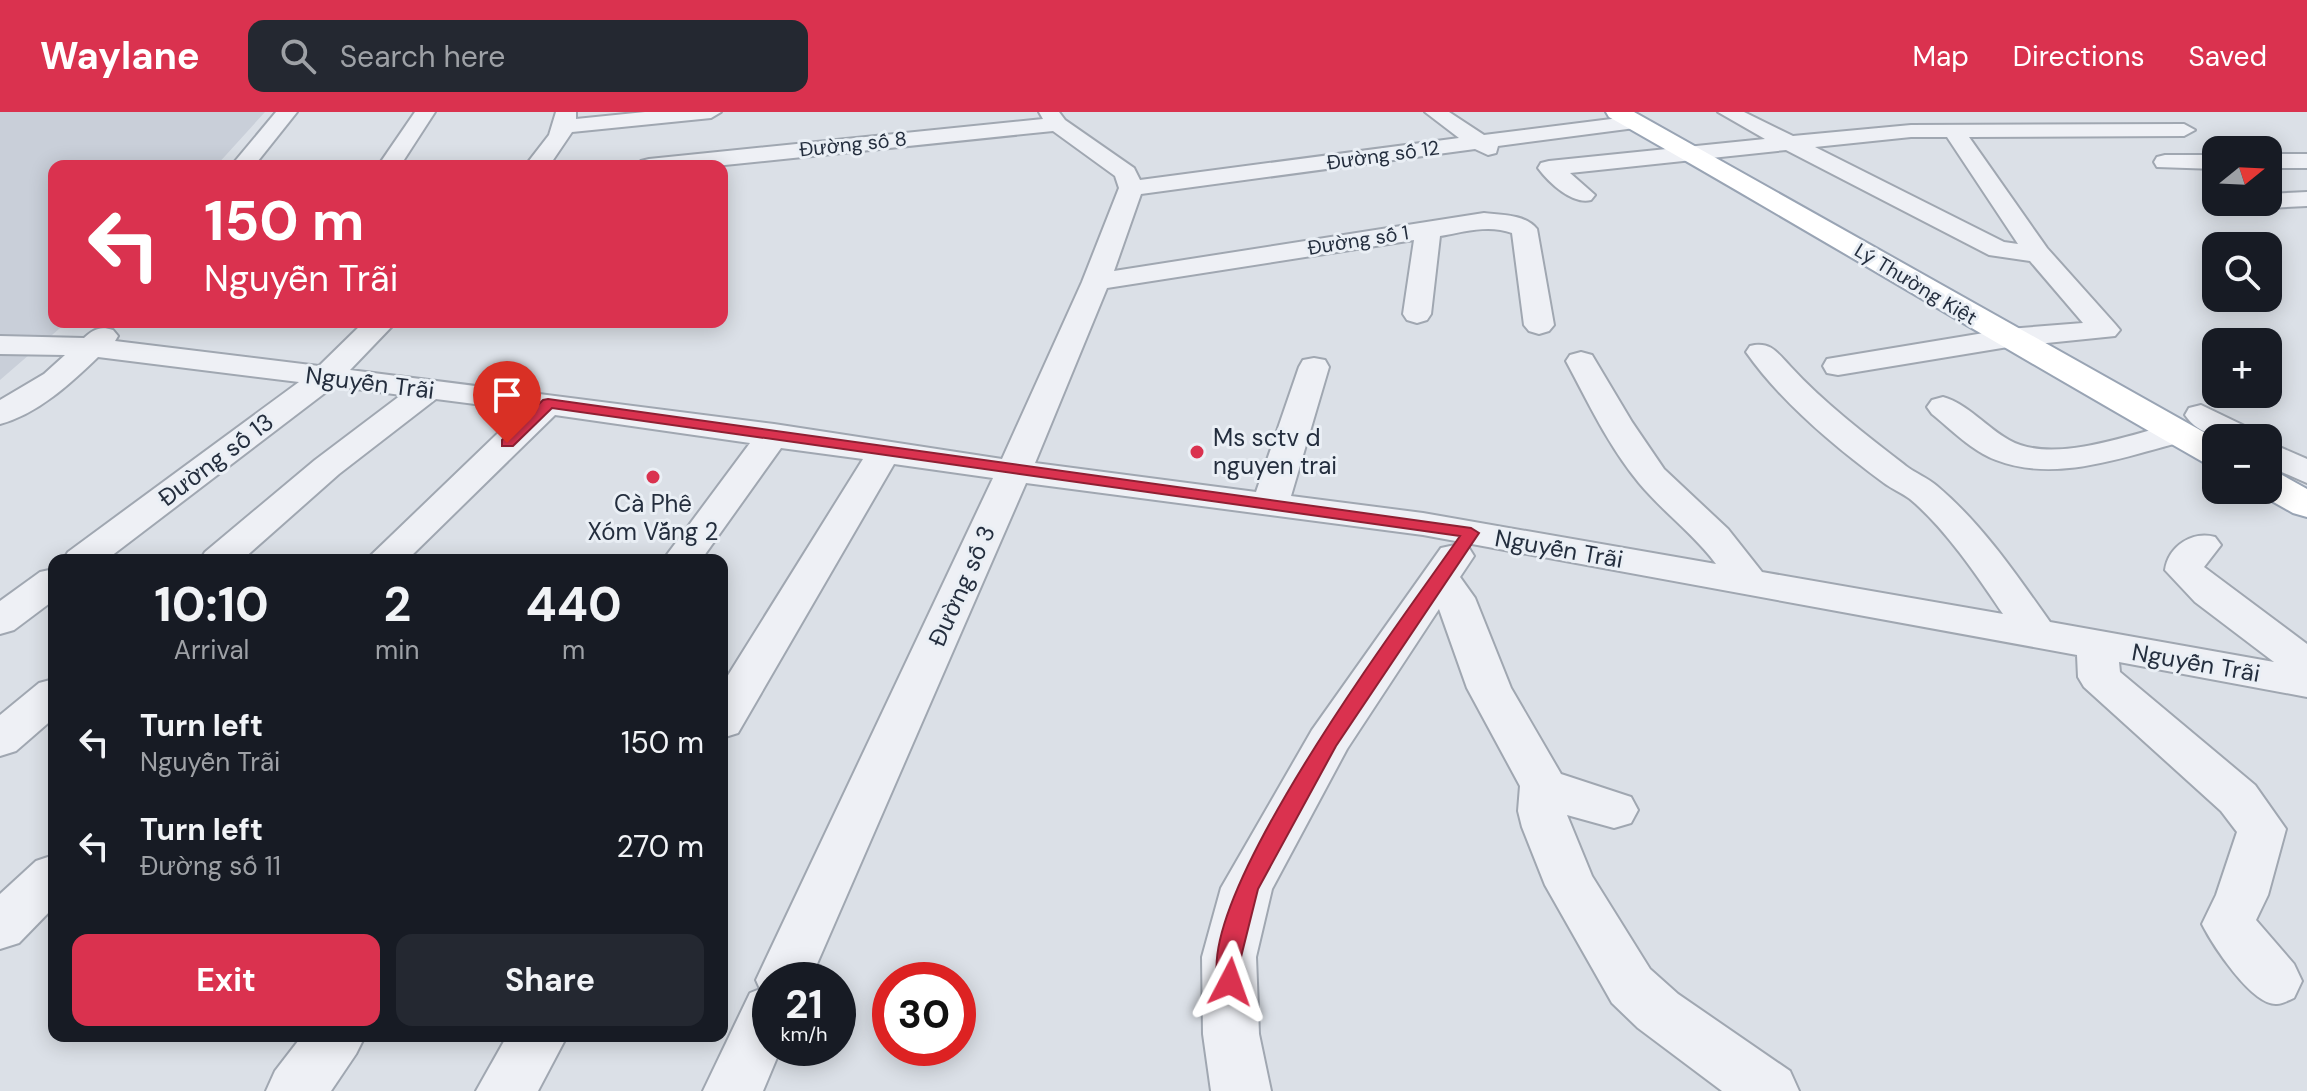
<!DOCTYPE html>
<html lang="en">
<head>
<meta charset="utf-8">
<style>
  :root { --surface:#171b24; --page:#242831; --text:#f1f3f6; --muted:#9ea1a6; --accent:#da324f }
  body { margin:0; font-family:"DM Sans",sans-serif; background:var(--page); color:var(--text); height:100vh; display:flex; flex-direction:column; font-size:30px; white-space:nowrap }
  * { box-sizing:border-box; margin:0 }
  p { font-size:26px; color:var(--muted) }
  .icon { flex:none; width:44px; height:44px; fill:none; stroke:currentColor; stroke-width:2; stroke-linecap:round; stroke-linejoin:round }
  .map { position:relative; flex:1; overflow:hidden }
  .panel { position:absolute; left:48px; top:442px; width:680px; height:488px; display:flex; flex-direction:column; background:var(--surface); border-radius:16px; box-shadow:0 4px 20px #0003 }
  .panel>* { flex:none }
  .top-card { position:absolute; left:48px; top:48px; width:680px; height:168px; border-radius:16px; box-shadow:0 4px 20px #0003; background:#da324f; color:#fff; overflow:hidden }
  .needle { width:52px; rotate:72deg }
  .tools { position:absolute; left:2202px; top:24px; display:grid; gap:16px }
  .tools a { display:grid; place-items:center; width:80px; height:80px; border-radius:16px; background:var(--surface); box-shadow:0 4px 20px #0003; font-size:40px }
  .speed { position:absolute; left:752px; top:850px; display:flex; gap:16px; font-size:40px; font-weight:700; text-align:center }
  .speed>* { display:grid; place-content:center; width:104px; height:104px; border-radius:50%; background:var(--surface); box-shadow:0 4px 20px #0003; line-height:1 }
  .speed small { font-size:20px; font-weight:400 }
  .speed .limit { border:12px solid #d22; background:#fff; color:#111 }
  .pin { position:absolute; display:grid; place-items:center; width:68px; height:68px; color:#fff; margin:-82px -34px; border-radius:50% 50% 50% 0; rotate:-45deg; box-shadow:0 0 8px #0007 }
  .pin .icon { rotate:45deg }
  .me { position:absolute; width:88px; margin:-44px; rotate:4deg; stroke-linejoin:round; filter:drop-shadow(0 0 6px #0008) }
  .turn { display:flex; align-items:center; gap:28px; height:168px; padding:0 24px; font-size:36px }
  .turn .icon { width:104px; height:104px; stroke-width:2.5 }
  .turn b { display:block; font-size:56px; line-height:68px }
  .eta { display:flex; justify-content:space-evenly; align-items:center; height:136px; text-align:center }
  .eta b { font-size:48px; font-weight:700; line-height:56px }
  .cta { display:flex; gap:16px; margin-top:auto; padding:16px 24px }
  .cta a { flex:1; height:92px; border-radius:16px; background:var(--accent); color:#fff; font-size:32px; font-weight:700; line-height:92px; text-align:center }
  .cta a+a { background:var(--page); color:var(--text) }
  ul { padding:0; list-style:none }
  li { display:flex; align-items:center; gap:24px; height:104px; padding:0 24px }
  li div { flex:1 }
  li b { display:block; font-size:30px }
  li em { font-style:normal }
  header { display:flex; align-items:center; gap:48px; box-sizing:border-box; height:112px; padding:0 40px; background:var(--accent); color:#fff }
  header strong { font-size:38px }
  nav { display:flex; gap:44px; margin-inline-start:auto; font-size:28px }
  .search { width:560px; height:72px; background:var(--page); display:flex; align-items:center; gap:20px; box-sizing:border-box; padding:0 28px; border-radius:16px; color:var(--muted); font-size:30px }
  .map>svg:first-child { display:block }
  .built { fill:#c9cfd9 }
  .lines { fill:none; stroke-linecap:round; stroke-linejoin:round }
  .minor-casing { stroke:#a0a7b1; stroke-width:4 }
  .major-casing { stroke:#99a4b4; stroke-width:4 }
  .minor { fill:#eef0f5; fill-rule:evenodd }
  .major { fill:#fff; fill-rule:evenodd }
  .route { fill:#da324f; stroke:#8e2033; stroke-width:2 }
  .poi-dot { fill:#da324f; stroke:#eaeff5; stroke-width:3 }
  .labels { text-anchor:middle; stroke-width:6; stroke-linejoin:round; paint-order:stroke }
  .far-street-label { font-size:20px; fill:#242e3e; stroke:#eaeff5 }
  .street-label { font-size:24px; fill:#242e3e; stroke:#eaeff5 }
  .poi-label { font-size:24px; fill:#242e3e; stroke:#eaeff5; text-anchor:start }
</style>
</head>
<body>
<header>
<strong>Waylane</strong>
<div class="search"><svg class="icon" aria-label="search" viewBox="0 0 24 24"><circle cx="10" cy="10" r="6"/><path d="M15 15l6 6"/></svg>Search here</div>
<nav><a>Map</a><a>Directions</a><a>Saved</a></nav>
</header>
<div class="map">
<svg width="2307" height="979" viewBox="0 0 2307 979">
  <rect width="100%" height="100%" fill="#dbe0e7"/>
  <!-- built -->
  <polygon class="built" points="0,0 265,0 216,54 54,54 54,210 67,210 0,268"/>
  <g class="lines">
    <defs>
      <g id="minor">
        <polygon points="276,0 297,0 254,54 231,54"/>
        <polygon points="415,0 435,0 400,54 378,54"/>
        <polygon points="556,0 576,0 576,7 645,0 721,0 711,6 572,20 549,54 525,54 549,23"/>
        <path d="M1039,0H1059L1065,8L1134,56L1140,68L1459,26L1425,0H1449L1484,23L1635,4L1642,6L1646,10L1642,14L1635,16L1498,34L1496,41L1488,43L1475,37L1141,82L1114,159L1484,101C1501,103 1525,102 1537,117L1554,213L1549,219L1539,222L1529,219L1524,213L1512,121C1489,112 1463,120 1440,124L1431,202L1427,208L1417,211L1407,208L1403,202L1414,128L1107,176L1035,351L1256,380L1299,255L1303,248L1314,246L1325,248L1329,255L1291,384L1423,401L1716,452C1694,422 1663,400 1639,371C1609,335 1588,290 1566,249L1570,243L1581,240L1592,243L1632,310L1664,357L1728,417L1762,460L2003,502C1978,465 1945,416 1910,387C1902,381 1892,377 1884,371C1835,335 1781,290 1746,240L1750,234C1770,229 1777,240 1790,254C1824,291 1866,323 1906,354C1915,361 1928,366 1937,374C1982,412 2016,462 2050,510L2274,550L2195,490L2165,458C2169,433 2193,419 2215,425L2221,433L2204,455L2307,532V585L2119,550L2120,560L2255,673L2286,717L2268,783L2256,808L2294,852L2302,869L2294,886C2289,888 2282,892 2277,892C2252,894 2212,832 2202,812L2216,783L2237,720L2221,699L2084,575L2078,565L2077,543L1423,423L1026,371L810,868H770V936H781L763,979H703L750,881L760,877L756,868L993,366L894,352L738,621L722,626V573L863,347L781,336L701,448H663L750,331L555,303L407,448H366L522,298L436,287L339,362L242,448H200L205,440L315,348L401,283L334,274L106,448H63L68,440L299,270L98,245C71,271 38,302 0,312V288L44,262L65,243L0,242V224L84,226C94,217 100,214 113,218L118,224L115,229L319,254L364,210H396L350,258L774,312L1002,347L1082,170L1119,76L1115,64L1053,19L715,54H638L641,49L649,47L1043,7Z"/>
        <path d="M1718,0H1744L1793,24L1911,13L2184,12L2195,18L2184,24L1969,25L2047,136L2115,212L2120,218L2115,224L2008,235L1838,263L1827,261L1823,254L1827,247L2008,217L2083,211L2030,149L1989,143L1786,38L1570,61L1595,83L1591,88C1573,93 1549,71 1538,56L1541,51L1549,49L1765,27ZM1911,25H1947L2018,132L2004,130L1815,35Z"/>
        <rect x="2268" y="42" width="39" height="14"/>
        <polygon points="2165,43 2216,43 2216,57 2157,55 2154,50 2157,45"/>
        <polygon points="2307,80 2307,94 2268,96 2257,90 2268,90 2268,82"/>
        <path d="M1943,285C1968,292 1987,316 2009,328C2053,353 2131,322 2177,311L2189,314L2194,321L2189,328C2128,343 2058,372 1996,348C1972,339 1952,318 1932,302L1927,295L1932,288Z"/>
        <path d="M2201,293L2255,319L2260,326C2233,326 2202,328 2185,303L2189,296Z"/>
        <polygon points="2268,330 2307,347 2307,371 2268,354"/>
        <polygon points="1455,433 1469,436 1474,444 1460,465 1475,486 1511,576 1561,662 1631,685 1638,698 1631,711 1614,716 1567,703 1592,764 1650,857 1678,882 1790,959 1799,979 1722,979 1638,916 1612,891 1545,773 1522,715 1518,699 1520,674 1467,576 1439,497 1347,637 1272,777 1256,845 1259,922 1271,979 1211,979 1203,922 1202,845 1221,776 1312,618 1441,436"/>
        <polygon points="54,457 54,488 14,518 0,522 0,489 40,460"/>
        <polygon points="54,567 54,606 16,639 0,644 0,603 39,571"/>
        <polygon points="54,743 54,795 19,831 0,837 0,782 36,749"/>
        <polygon points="302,924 365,924 356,942 331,979 266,979 275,959"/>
        <polygon points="507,924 567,924 538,979 476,979"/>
      </g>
      <g id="major">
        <path d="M1606,0H1634L2216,327V353L2203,350C2004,237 1808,118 1609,5Z"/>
        <polygon points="2268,359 2282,363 2307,377 2307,405 2293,401 2254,379 2268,378"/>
      </g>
    </defs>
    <!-- minor casing -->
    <use href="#minor" class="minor-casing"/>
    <!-- major casing -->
    <use href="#major" class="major-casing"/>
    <!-- minor -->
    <use href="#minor" class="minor"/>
    <!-- major -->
    <use href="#major" class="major"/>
  </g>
  <!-- route -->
  <path class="route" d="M548,287L1471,416L1479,421L1336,634L1258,777L1241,845L1242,870L1238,878L1230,881L1221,878C1182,797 1409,498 1460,424L552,296L513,334H502V328L543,288Z"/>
  <!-- markers -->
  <g class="poi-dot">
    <circle cx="1197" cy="340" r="8"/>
    <circle cx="653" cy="365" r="8"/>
  </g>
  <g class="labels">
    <!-- far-street labels -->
    <g class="far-street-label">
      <text transform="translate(853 32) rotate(-6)" y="7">Đường số 8</text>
      <text transform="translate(1383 43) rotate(-8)" y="7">Đường số 12</text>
      <text transform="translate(1358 128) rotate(-9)" y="7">Đường số 1</text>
      <text transform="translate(1916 172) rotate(31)" y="7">Lý Thường Kiệt</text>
    </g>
    <!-- street labels -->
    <g class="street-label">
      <text transform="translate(370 271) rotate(7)" y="8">Nguyễn Trãi</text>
      <text transform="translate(216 348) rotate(-37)" y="8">Đường số 13</text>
      <text transform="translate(1559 437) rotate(10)" y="8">Nguyễn Trãi</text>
      <text transform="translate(962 474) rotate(-66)" y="8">Đường số 3</text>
      <text transform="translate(2196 551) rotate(10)" y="8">Nguyễn Trãi</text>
    </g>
    <!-- poi labels -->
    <g class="poi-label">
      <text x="1213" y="334">Ms sctv d<tspan x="1213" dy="28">nguyen trai</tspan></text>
      <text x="653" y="400" text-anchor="middle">Cà Phê<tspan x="653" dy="28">Xóm Vắng 2</tspan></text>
    </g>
  </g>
</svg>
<div class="tools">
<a><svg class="needle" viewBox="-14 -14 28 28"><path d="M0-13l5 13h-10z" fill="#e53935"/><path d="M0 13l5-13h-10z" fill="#9ea1a6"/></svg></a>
<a><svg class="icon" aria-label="search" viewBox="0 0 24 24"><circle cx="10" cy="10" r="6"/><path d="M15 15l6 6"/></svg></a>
<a>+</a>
<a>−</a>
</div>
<div class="speed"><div>21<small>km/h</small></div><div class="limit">30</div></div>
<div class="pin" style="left:507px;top:331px;background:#d93025"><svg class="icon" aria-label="arrive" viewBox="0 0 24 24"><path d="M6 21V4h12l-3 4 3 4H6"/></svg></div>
<svg class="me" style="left:1230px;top:870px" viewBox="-20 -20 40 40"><path d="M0-17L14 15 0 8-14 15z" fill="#da324f" stroke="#fff" stroke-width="4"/></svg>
<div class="top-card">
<div class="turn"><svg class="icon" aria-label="left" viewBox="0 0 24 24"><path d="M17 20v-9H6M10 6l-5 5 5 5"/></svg><div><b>150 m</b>Nguyễn Trãi</div></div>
</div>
<section class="panel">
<div class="eta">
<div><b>10:10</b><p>Arrival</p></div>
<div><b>2</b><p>min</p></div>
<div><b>440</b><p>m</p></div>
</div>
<ul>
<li><svg class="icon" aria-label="left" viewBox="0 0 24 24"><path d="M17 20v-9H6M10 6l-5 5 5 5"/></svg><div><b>Turn left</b><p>Nguyễn Trãi</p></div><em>150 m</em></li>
<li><svg class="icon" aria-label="left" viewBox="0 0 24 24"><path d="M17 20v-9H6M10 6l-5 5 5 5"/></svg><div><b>Turn left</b><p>Đường số 11</p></div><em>270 m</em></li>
</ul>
<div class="cta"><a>Exit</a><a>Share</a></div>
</section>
</div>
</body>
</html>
